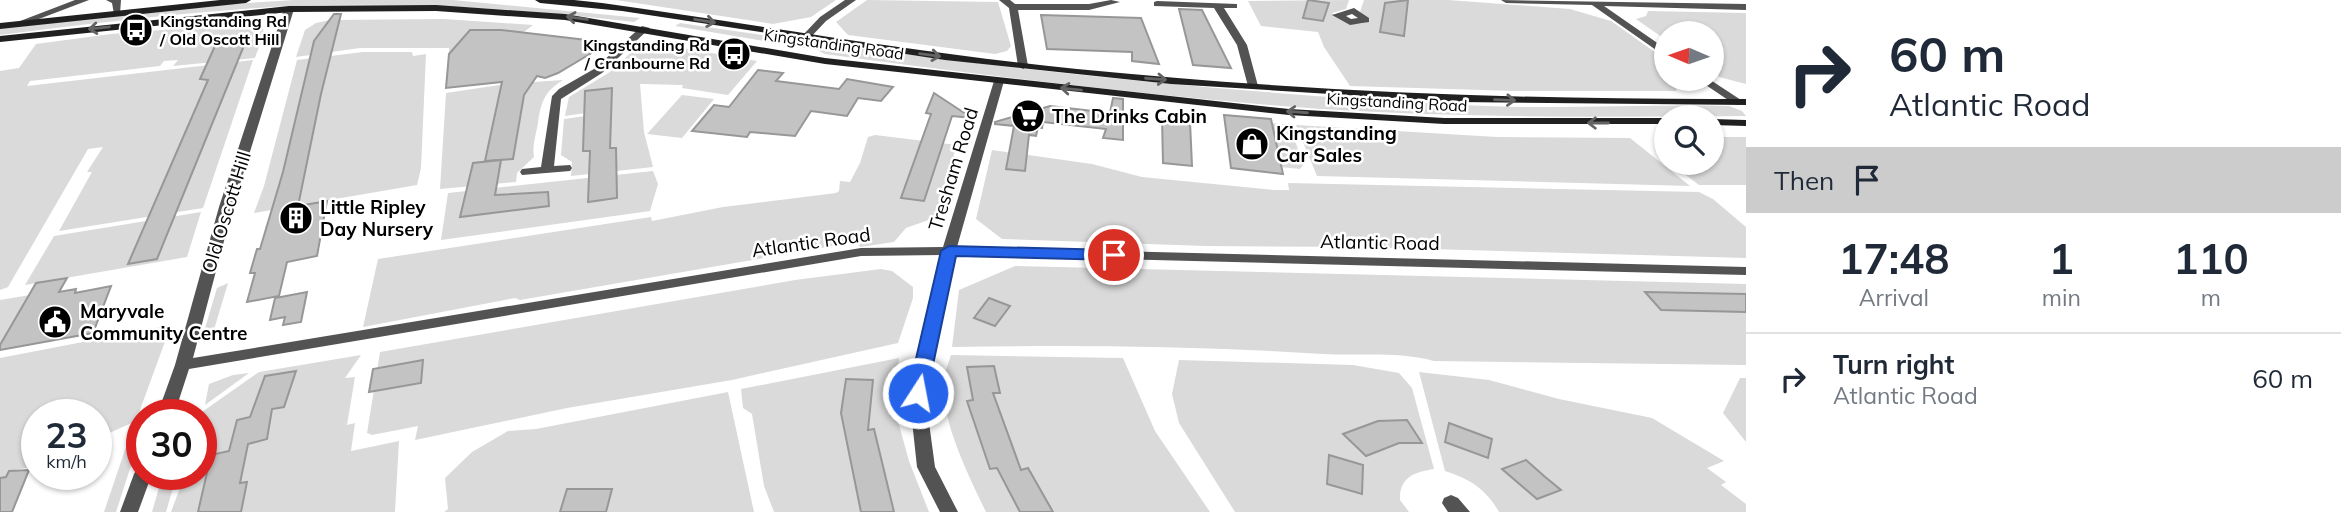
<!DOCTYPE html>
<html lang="en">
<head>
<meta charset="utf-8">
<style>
  :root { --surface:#fff; --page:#f6f6f7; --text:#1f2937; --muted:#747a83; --line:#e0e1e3 }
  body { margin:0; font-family:Mulish,sans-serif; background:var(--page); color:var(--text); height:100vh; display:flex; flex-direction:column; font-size:26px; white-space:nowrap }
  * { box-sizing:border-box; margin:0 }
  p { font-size:23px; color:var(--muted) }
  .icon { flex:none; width:38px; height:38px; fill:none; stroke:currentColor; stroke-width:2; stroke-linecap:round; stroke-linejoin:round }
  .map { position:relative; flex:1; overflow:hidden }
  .details { display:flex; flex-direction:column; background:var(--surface); width:595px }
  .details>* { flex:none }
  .banner { background:#fff; color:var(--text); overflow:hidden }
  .needle { width:46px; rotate:272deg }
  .tools { position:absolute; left:1654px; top:21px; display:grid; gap:14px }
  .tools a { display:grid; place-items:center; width:70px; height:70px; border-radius:50%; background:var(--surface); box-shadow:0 2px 5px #0004; font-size:35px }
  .speed { position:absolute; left:21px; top:399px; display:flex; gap:14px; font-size:35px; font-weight:700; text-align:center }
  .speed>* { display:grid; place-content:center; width:91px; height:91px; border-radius:50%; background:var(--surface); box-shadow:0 2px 5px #0004; line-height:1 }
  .speed small { font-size:18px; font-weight:400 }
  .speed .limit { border:10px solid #d22; background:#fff; color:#111 }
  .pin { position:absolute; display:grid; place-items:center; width:60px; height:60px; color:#fff; margin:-30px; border:4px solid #fff; border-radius:50%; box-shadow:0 2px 7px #0007 }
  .me { position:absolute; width:77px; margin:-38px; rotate:11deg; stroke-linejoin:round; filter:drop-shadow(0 0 5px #0008) }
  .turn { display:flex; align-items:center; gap:24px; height:147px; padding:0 28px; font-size:32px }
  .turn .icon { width:91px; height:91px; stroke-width:2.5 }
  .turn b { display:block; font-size:49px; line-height:60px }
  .then { display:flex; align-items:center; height:66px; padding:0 28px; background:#0003; gap:14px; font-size:26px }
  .eta { display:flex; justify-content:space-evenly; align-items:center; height:119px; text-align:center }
  .eta b { font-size:42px; font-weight:700; line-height:49px }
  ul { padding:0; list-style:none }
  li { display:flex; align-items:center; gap:21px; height:91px; padding:0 28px; border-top:2px solid var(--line) }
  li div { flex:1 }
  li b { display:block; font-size:26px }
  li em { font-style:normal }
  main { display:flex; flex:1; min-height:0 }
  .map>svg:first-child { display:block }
  .green { fill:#dadada }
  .building { fill:#c3c3c3; stroke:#979797; stroke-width:2 }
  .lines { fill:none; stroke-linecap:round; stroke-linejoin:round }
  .minor { fill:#535353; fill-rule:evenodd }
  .secondary { fill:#202020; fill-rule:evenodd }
  .oneway { stroke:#636363 }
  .route { fill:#2563eb; stroke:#184099; stroke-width:2 }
  .labels { text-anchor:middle; stroke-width:5; stroke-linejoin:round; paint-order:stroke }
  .far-poi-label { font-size:16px; font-weight:bold; fill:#000; stroke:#fff; text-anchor:start }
  .far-street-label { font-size:16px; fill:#000; stroke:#fff }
  .poi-label { font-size:19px; font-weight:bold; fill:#000; stroke:#fff; text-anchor:start }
  .street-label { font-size:19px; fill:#000; stroke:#fff }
</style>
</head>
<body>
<main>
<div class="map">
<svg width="1746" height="512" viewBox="0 0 1746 512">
  <rect width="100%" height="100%" fill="#fff"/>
  <!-- green -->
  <g class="green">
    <path d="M294,0H453L640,18L634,22C519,8 405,2 290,6C193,11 96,23 0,35V28L231,4Z"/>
    <polygon points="616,0 836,0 811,17 773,24"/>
    <polygon points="867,0 998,2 1011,46 1007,51 995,54 848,35 836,22"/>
    <path d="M1349,0L1346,9L1332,13C1342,23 1358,28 1370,20L1360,12L1364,0H1448L1570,9L1611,21L1666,60V79H1684L1679,81L1676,91H1514L1350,86L1324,47L1318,32L1261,26L1248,1Z"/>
    <polygon points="1648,11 1746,13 1746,84 1719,77 1712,71 1712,33 1666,33 1666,40 1636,19 1646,16"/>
    <polygon points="444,19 533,25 495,54 449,56 449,48 360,48 296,57 305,30 316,23 330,20"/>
    <path d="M248,23L262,25C267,37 258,47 255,58L173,66L178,60L164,61L160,66L30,81L27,86L253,60L203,208L59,231L92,172H87L103,147L88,149L8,287L0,290V71L19,68L36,44L111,34Z"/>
    <path d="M680,23C940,62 1201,92 1464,105C1552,110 1641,104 1729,106L1742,111L1746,116C1604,117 1463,118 1321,109C1156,97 990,76 825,54L817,50L675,26Z"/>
    <polygon points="655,43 757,61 728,95 682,88 683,85 640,84 644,132 653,167 571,176 572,162 561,155 564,119 600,114 599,111 565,116 569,97 610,72 638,46"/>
    <polygon points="363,52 412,52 413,56 426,54 421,168 417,185 254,213 264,186 297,60"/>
    <path d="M563,80C544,92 541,102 538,123C536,135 532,145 534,157L517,173L516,182L440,189L446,93L506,84Z"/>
    <polygon points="682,95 714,99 682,138 647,134"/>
    <polygon points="1270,123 1290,125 1303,165 1300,169 1280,167"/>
    <polygon points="1296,125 1497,137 1630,138 1690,186 1317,176"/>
    <polygon points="875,135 957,145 934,218 906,228 894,242 860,247 856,242 520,300 515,298 363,327 378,259 651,217 652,221 723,207 836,193 839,191 840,181 850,182 860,163 868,137"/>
    <polygon points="1712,137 1746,137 1746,185 1699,185 1670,163 1712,163"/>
    <polygon points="992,150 1092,164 1142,177 1274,190 1289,190 1288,183 1699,192 1713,199 1746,227 1746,258 1361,247 1206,246 1002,239 976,219"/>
    <polygon points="653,171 658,184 650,211 441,240 448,193"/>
    <polygon points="201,212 187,257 25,285 54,236"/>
    <path d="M1015,266L1746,284V365L1434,361C1398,351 1360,356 1323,354C1200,346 1075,345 952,347L959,290Z"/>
    <polygon points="881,269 892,271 913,287 913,298 898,343 732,380 567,408 415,440 418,426 372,435 367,433 380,352 795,280"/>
    <polygon points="228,283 213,333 203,335 217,288"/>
    <polygon points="30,295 0,344 0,300"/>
    <polygon points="171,325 136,421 96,439 96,415 37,415 37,466 9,471 6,477 0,478 0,358"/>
    <polygon points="361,355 345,378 355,377 347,425 355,423 351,451 399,441 395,512 171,512 185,474 201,474 202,412 259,372"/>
    <path d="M951,355L1123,358L1155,431L1210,512H986C970,479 940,419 944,382C944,373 948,364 951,355Z"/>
    <polygon points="899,358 895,410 909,461 929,512 774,512 764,486 752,414 743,408 741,389"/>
    <path d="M1179,360L1353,365L1399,373L1412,388L1434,469C1415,472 1399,477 1400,500L1409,512H1235L1179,423L1172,394Z"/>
    <path d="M1419,372L1489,380L1559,399L1652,418L1724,461L1707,468L1726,482L1721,485L1746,504V512H1499C1486,489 1470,479 1445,471Z"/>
    <polygon points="249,373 205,405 209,384 233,375"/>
    <polygon points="1740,378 1746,378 1746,442 1723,413"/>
    <polygon points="728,392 754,512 444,512 448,509 445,478 472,452 508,431 536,429"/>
    <polygon points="134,440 139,441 116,512 104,512 128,441"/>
    <polygon points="163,474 177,474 166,512 152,512"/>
  </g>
  <!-- building -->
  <g class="building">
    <polygon points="1308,0 1329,3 1323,21 1303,18"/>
    <polygon points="1408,0 1404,36 1380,32 1385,3"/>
    <polygon points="1179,9 1202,10 1231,68 1193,65"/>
    <polygon points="334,14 341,14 321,94 298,206 327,201 317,256 287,262 279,296 247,302 255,273 250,273 257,249 260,249 283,172 314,41"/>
    <polygon points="1041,15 1141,18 1159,64 1132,61 1132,52 1047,49"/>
    <polygon points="470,30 501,30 604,42 590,54 558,73 545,78 537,76 524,95 513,159 485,161 502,82 446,88 449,54"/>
    <polygon points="245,43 157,259 128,264 208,80 200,79 215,46"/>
    <polygon points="758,70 783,73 776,81 839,89 847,79 893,87 881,101 858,98 847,116 811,111 795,136 750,132 747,137 692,131 714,105 729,107"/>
    <polygon points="612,88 610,148 616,148 617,198 588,202 590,151 583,151 585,91"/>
    <polygon points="934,93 972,118 952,116 924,201 901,198 931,114 926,113"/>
    <polygon points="1113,98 1123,99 1123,140 1103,138 1106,129 1043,122 1042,128 1038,127 1036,136 1029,135 1025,171 1006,169 1014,126 995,124 995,122 1050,106 1110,113"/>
    <polygon points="1224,115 1271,119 1283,174 1231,168"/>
    <polygon points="1162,119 1190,122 1192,166 1163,163"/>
    <polygon points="501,160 495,195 548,192 549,206 460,217 473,163"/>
    <polygon points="67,278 59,292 76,289 75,293 111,286 93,333 0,350 0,345 36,283"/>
    <polygon points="307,292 301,322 283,325 285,317 270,320 275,298"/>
    <polygon points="1645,292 1746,294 1746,312 1661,310"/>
    <polygon points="989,298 1010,306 995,326 974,318"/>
    <polygon points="423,360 421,383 369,392 373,369"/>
    <polygon points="994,366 1000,393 993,393 1021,470 1028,468 1053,512 1020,512 997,468 990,469 967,401 973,400 967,367"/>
    <polygon points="296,371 284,407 272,409 267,439 248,444 240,483 247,482 241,512 198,512 211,455 229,451 237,420 250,417 265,376"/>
    <polygon points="846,379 873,380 868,430 874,429 894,512 861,512 841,413"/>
    <polygon points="1407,420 1422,443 1399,443 1366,456 1343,434 1378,421"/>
    <polygon points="1449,423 1492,439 1488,458 1445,442"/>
    <polygon points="1329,455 1363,465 1362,494 1327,484"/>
    <polygon points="1526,460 1544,476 1561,490 1537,499 1502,469"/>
    <polygon points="29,470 12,512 0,512 0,478 6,477 9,471"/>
    <polygon points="567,489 612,489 606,512 560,512"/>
  </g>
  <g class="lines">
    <!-- minor -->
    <g class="minor">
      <polygon points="75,0 89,0 23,25 15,23"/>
      <polygon points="106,0 121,0 120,14 114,14 112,3"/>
      <polygon points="845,0 856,0 826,21 809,39 803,39 803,35 820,17"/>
      <polygon points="999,0 1010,0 1015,4 1089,4 1111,0 1120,2 1089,10 1018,10 1028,66 1023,69 1018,66 1009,8"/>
      <polygon points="1501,0 1746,4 1746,10 1604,6 1666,49 1666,57 1592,5 1506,3"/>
      <polygon points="1157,1 1237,4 1237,8 1224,8 1247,45 1258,86 1257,88 1253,89 1248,86 1237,45 1214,8 1154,6 1154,2"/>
      <polygon points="289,6 294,9 233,207 193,358 861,248 943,247 994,81 999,78 1004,81 957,247 1746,267 1746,275 955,255 925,393 935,467 958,512 940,512 917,467 909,393 941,255 861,256 189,369 174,415 157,415 175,365 219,207 284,9"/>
      <path d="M1354,8L1369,18V22L1350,25L1332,15ZM1352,14L1358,18L1351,19L1346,16Z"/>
      <polygon points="642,26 650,28 602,73 561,99 554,166 570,165 572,168 570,171 522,175 520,172 522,169 541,167 552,96 559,89 594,69"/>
      <polygon points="1697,79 1709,79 1744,102 1738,105 1734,104"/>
      <polygon points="142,467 142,474 152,474 138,512 120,512 134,474 137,469"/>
      <polygon points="1451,495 1458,498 1470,512 1448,512 1442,503 1444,498"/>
    </g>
    <!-- secondary -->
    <g class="secondary">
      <polygon points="220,0 251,0 246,3 0,29 0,23"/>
      <path d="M535,0H574L602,3C760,25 917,53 1077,69C1299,91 1522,100 1746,99V105L1458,102L1171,84L945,60L622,11L540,3Z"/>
      <polygon points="436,5 565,14 825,58 1289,109 1444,118 1666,118 1666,124 1444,124 1289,115 825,64 565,20 436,11 289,12 0,42 0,36 289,6"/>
      <polygon points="1712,119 1746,120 1746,126 1712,125"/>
    </g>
  </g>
  <!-- one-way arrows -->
  <defs><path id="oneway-shaft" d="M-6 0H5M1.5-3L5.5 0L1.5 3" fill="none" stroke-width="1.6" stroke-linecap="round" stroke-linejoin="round" transform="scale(1.75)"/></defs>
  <g class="oneway">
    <use href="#oneway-shaft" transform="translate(577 18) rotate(-172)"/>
    <use href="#oneway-shaft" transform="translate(705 21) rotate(9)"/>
    <use href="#oneway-shaft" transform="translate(99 28) rotate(174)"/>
    <use href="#oneway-shaft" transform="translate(930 55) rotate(7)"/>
    <use href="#oneway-shaft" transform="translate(1156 79) rotate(4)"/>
    <use href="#oneway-shaft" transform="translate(1071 89) rotate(-174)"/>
    <use href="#oneway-shaft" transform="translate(1505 100) rotate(2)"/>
    <use href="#oneway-shaft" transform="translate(1297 112) rotate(-176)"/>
    <use href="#oneway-shaft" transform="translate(1598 123) rotate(-180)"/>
  </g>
  <!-- route -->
  <polygon class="route" points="949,246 1114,250 1122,255 1114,260 956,256 927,393 924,397 911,397 908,393 941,251"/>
  <!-- icons -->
  <defs>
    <symbol id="bus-disc" viewBox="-11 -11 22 22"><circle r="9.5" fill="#000" stroke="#fff"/><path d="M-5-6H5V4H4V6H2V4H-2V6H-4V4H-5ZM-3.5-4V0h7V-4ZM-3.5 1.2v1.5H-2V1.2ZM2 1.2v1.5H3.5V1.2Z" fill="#fff"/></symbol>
    <symbol id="supermarket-disc" viewBox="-11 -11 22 22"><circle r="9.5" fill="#000" stroke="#fff"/><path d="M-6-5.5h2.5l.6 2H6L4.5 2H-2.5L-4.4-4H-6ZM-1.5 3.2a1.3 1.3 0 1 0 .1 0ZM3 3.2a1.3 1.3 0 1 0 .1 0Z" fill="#fff"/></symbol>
    <symbol id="shop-disc" viewBox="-11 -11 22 22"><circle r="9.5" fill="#000" stroke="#fff"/><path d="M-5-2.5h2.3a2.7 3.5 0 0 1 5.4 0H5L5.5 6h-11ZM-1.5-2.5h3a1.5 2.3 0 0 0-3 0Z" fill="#fff"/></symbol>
    <symbol id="building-disc" viewBox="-11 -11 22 22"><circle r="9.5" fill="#000" stroke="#fff"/><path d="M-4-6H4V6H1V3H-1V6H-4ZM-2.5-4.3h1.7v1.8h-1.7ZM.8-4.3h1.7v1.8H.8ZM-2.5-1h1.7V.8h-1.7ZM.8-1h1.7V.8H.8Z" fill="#fff"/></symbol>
    <symbol id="civic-disc" viewBox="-11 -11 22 22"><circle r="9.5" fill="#000" stroke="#fff"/><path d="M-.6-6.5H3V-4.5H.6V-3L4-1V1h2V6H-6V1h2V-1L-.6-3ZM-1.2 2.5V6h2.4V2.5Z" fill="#fff"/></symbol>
  </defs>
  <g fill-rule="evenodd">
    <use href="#bus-disc" x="117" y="11" width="38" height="38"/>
    <use href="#bus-disc" x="715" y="35" width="38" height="38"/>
    <use href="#supermarket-disc" x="1009" y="97" width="38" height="38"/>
    <use href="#shop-disc" x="1233" y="125" width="38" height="38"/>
    <use href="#building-disc" x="277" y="199" width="38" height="38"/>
    <use href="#civic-disc" x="36" y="303" width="38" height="38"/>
  </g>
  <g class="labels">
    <!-- far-poi labels -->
    <g class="far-poi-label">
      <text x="160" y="27">Kingstanding Rd<tspan x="160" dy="18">/ Old Oscott Hill</tspan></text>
      <text x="710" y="51" text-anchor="end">Kingstanding Rd<tspan x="710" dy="18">/ Cranbourne Rd</tspan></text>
    </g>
    <!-- far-street labels -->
    <g class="far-street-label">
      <text transform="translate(834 44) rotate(8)" y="6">Kingstanding Road</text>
      <text transform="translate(1397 102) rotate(3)" y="6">Kingstanding Road</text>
    </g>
    <!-- poi labels -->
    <g class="poi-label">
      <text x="1052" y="123">The Drinks Cabin</text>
      <text x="1276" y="140">Kingstanding<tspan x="1276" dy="22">Car Sales</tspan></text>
      <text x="320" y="214">Little Ripley<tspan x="320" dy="22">Day Nursery</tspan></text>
      <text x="80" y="318">Maryvale<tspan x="80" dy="22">Community Centre</tspan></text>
    </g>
    <!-- street labels -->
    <g class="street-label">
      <text transform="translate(953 169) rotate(-73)" y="7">Tresham Road</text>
      <text transform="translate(226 212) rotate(-73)" y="7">Old Oscott Hill</text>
      <text transform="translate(811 242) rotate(-8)" y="7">Atlantic Road</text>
      <text transform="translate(1380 242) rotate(1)" y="7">Atlantic Road</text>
    </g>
  </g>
</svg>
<div class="tools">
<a><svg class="needle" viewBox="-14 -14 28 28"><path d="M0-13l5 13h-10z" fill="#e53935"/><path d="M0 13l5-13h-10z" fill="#747a83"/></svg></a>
<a><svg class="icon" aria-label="search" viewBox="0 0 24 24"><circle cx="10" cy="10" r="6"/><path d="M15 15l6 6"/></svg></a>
</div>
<div class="speed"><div>23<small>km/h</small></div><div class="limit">30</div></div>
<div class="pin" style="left:1114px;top:255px;background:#d93025"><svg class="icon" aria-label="arrive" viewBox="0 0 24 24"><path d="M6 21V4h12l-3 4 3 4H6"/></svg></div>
<svg class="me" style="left:918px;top:393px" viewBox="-20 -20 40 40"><circle r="17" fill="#2563eb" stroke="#fff" stroke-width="3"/><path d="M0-11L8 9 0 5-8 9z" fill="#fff"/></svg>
</div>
<section class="details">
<div class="banner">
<div class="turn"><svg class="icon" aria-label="right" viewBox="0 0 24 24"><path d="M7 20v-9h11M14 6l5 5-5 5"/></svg><div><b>60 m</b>Atlantic Road</div></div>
<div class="then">Then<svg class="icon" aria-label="arrive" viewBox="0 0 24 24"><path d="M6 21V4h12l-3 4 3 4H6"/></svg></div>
</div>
<div class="eta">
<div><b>17:48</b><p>Arrival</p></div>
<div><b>1</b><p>min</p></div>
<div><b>110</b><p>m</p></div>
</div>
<ul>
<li><svg class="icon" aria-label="right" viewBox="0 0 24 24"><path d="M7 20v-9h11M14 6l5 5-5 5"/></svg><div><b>Turn right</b><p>Atlantic Road</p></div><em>60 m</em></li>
</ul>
</section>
</main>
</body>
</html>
